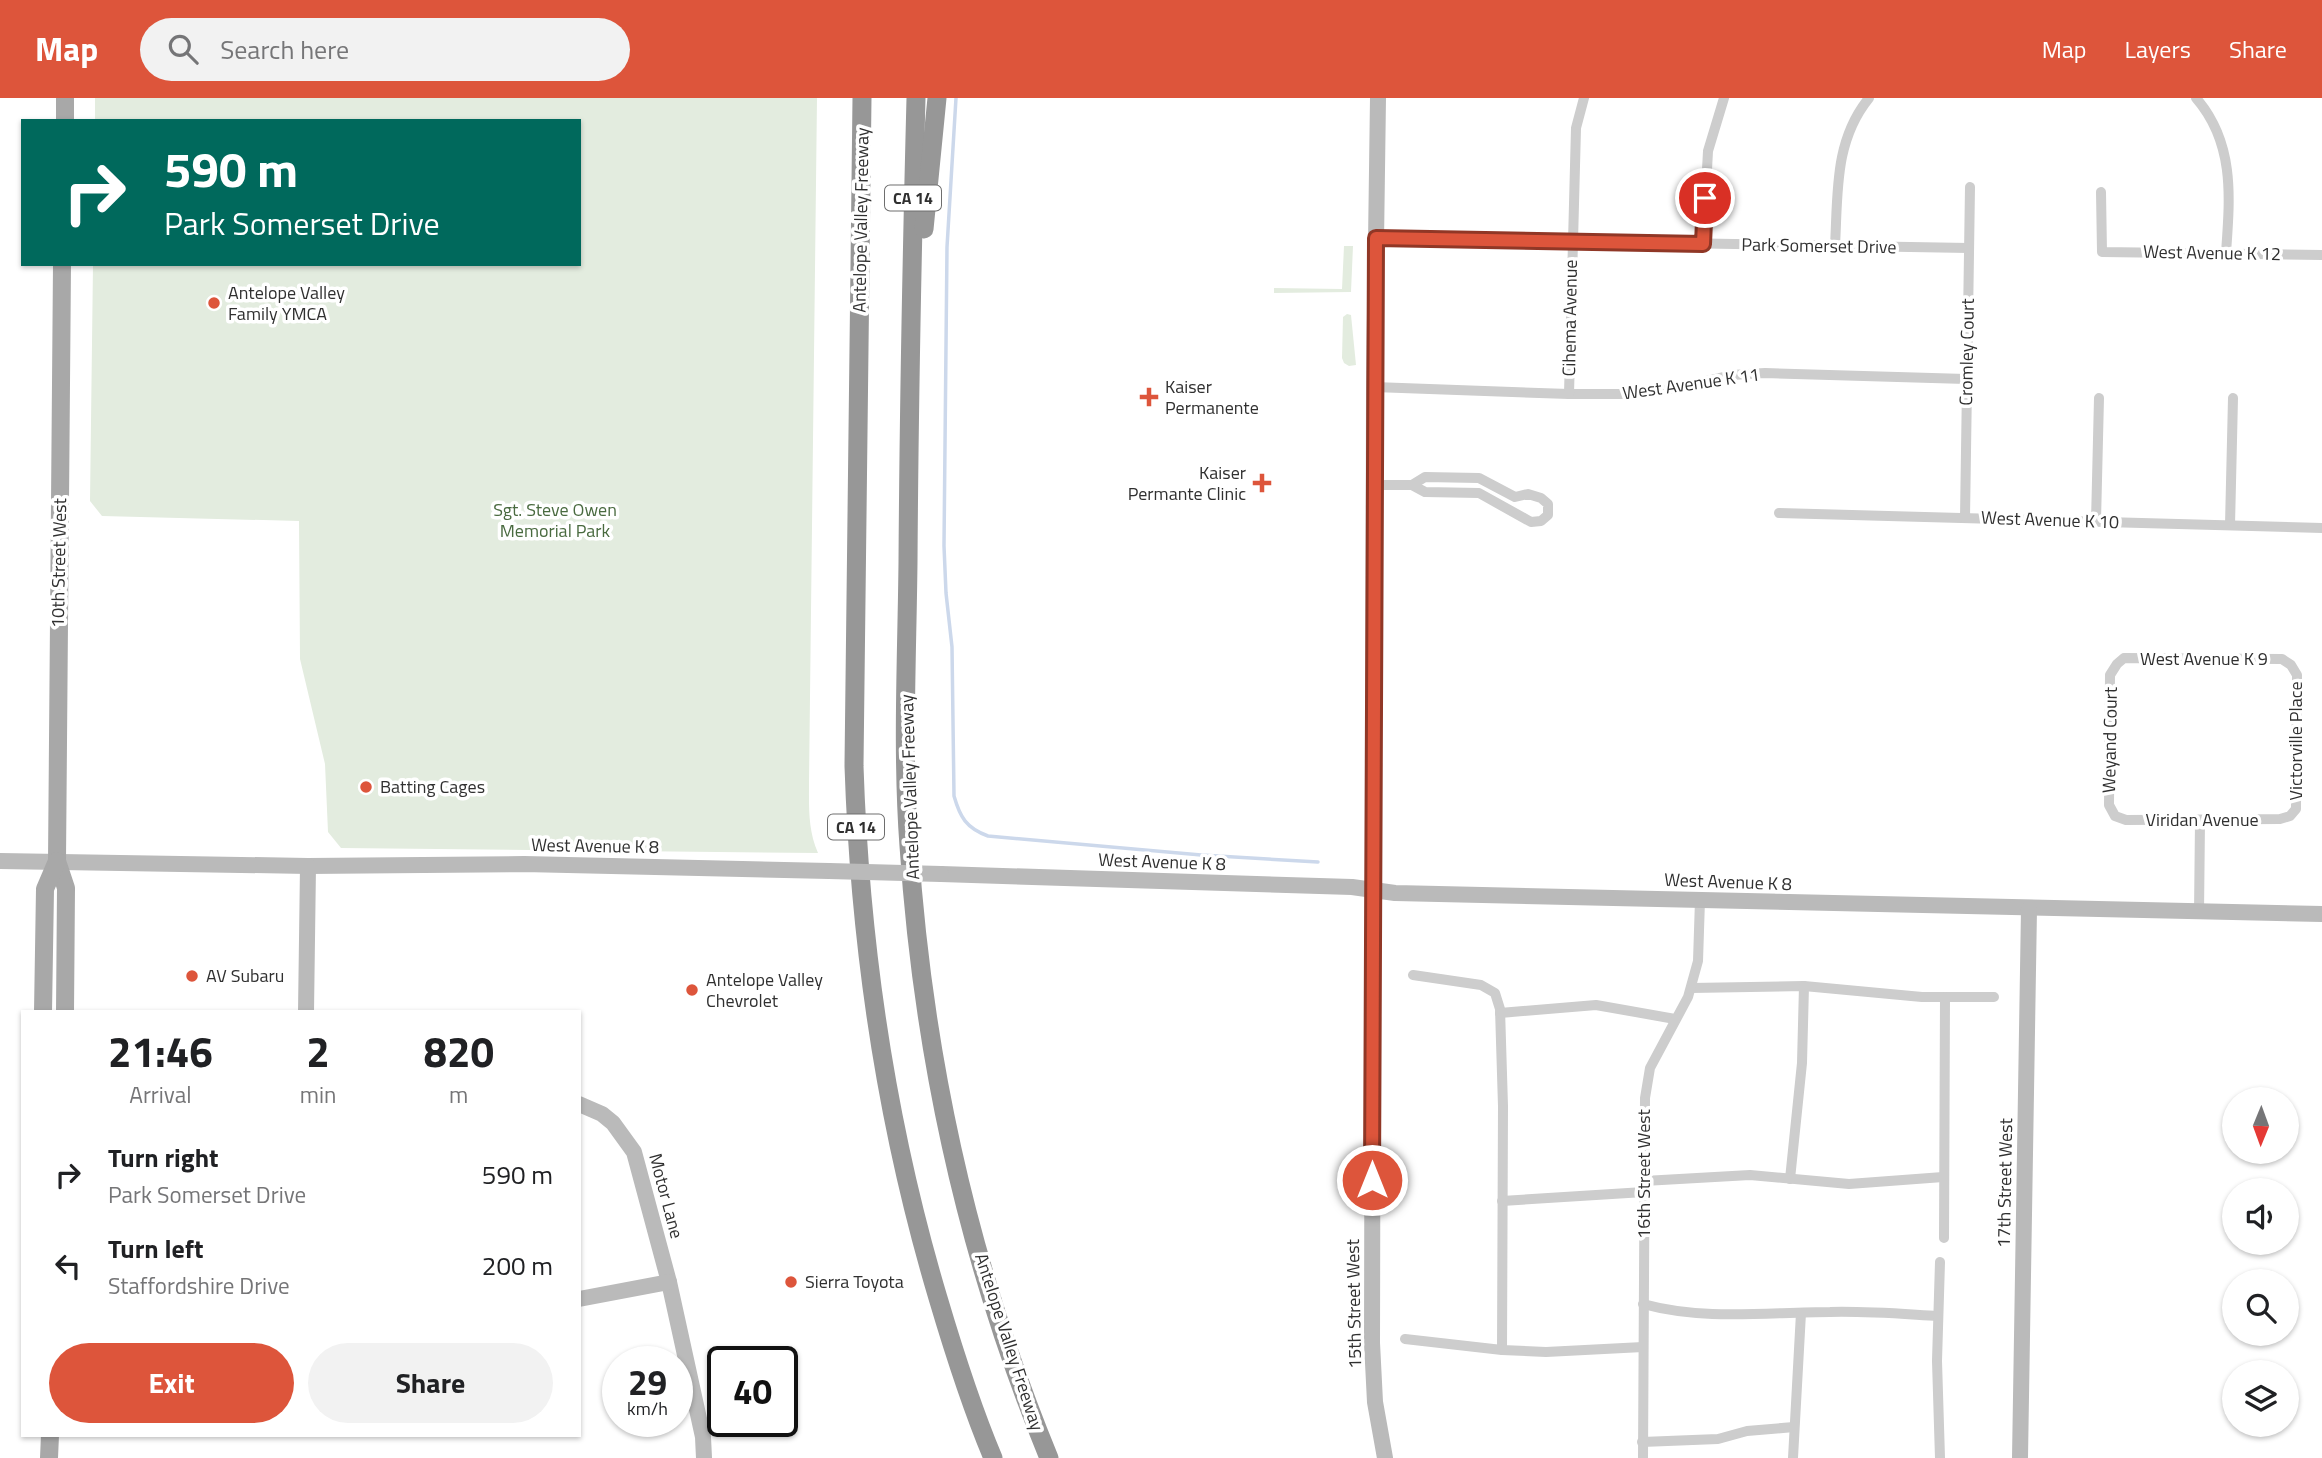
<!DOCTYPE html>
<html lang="en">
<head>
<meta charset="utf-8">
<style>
  :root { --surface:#fff; --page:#f2f2f2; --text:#202124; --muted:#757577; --accent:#dd553b }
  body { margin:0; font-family:"Titillium Web",sans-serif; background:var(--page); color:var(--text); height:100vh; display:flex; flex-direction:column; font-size:26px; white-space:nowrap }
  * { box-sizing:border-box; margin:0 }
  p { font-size:23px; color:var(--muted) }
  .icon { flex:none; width:38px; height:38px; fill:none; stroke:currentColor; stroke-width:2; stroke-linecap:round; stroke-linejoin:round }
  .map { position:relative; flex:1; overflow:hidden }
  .drawer { position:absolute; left:21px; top:912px; width:560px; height:427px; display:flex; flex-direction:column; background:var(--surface); border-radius:0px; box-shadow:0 2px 5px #0004 }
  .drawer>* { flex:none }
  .hud { position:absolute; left:21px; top:21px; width:560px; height:147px; border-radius:0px; box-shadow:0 2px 5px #0004; background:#00695c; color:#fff; overflow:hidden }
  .needle { width:46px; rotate:181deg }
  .fabs { position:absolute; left:2222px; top:989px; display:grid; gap:14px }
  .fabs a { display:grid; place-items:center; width:77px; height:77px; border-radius:50%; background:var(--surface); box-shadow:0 2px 5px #0004; font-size:35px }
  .speed { position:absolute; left:602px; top:1248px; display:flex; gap:14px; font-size:35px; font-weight:700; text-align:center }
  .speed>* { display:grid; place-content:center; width:91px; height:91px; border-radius:50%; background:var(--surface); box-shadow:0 2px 5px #0004; line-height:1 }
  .speed small { font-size:18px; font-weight:400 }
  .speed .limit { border:4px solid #111; border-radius:10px; background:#fff; color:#111 }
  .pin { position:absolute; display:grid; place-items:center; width:60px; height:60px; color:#fff; margin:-30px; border:4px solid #fff; border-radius:50%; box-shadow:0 2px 7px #0007 }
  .me { position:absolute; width:77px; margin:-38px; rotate:0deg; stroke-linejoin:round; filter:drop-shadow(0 0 5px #0008) }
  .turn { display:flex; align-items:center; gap:24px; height:147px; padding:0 28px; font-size:32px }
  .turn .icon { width:91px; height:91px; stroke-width:2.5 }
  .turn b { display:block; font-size:49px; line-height:60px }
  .eta { display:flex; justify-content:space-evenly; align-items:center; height:119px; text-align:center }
  .eta b { font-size:42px; font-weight:700; line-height:49px }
  .primary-button { display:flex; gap:14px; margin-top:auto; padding:14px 28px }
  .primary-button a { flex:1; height:80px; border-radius:42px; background:var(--accent); color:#fff; font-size:28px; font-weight:700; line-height:80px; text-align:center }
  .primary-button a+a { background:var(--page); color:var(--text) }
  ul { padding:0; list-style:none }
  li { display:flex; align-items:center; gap:21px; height:91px; padding:0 28px }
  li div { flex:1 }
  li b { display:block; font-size:26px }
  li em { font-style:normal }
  header { display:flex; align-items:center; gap:42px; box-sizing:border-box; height:98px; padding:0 35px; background:var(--accent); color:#fff }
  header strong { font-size:33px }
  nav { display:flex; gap:38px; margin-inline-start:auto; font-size:24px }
  .search { width:490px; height:63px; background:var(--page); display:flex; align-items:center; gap:18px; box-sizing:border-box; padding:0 24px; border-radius:38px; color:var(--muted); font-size:26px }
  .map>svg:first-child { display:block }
  .green { fill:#e3ecdf }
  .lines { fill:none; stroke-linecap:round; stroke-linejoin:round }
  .stream { stroke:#ccd8eb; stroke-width:3.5 }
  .street { stroke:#cdcdcd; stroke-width:10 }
  .secondary { stroke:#bababa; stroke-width:16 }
  .primary { stroke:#a8a8a8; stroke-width:18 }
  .highway { stroke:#979797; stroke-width:19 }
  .secondary-bridge { stroke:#bababa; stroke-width:16 }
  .route-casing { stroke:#903726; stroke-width:18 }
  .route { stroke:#dd553b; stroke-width:12 }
  .poi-dot { fill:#dd553b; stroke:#fff; stroke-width:2.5 }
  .labels { text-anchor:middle; stroke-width:7; stroke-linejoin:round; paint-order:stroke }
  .shield { fill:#fff; stroke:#6e6e6e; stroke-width:2 }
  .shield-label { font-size:16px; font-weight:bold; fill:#303030 }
  .street-label { font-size:18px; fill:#303030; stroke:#fff }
  .poi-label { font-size:18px; fill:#303030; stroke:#fff; text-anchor:start }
  .park-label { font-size:18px; fill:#496a3f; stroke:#fff }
</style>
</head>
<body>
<header>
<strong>Map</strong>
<div class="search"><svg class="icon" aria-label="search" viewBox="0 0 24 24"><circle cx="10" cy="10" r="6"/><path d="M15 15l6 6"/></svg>Search here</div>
<nav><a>Map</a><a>Layers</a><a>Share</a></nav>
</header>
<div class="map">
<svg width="2322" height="1360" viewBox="0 0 2322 1360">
  <rect width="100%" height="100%" fill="#fff"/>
  <!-- green -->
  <g class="green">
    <path d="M95,0H817L809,685C809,710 808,732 818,755L341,750L328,734L325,666L300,561L299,423L102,418L90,403L93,166H579V23H95Z"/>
    <polygon points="1344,148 1353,148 1351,194 1274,195 1274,190 1342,191"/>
    <polygon points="1347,216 1351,217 1356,267 1349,268 1344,265 1342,260 1343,219"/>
  </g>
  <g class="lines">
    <!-- stream -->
    <path class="stream" d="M956,0L947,149L944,448L946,495L952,549L954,698C960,719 966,730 988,738L1201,757L1318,764"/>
    <!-- street -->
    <g class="street">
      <path d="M2196,0C2235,45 2230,99 2226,155"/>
      <polyline points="2101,94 2102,154 2322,157"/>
      <polyline points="1376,140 1969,150"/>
      <polyline points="1703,146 1708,53 1724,0"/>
      <path d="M1835,148C1838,95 1834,43 1869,0"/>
      <polyline points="1374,289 1569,296 1634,296 1667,292 1732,277 1765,275 1966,281"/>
      <polyline points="1569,296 1576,30 1584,0"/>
      <polyline points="1374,387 1412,387 1425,394 1479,395 1531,424 1541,423 1548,417 1548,406 1541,400 1528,396 1515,399 1479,380 1425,379 1412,387"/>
      <polyline points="1779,415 2322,430"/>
      <polyline points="1965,420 1970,89"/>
      <polyline points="2096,423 2099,300"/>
      <polyline points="2230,427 2233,300"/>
      <polygon points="2124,560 2282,561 2291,567 2297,577 2296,711 2290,718 2280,721 2126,722 2115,718 2109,707 2110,577 2117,566"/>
      <polyline points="2199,815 2200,723"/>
      <polyline points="1413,877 1481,887 1495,895 1500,911 1503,1008 1502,1252"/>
      <polyline points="1691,890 1804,888 1922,899 1994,899"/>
      <polyline points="1500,915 1596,907 1675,921"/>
      <polyline points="1790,1081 1802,965 1804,888"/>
      <polyline points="1644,1083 1750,1077 1849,1086 1943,1079"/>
      <polyline points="1502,1103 1644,1094"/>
      <polyline points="1944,1140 1945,899"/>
      <path d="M1643,1206C1705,1223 1768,1214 1830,1214C1866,1213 1902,1216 1938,1218"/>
      <polyline points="1405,1241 1502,1252 1546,1254 1643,1249"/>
      <polyline points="1642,1344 1718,1341 1747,1333 1794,1329"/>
      <polyline points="1643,1360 1645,1000 1650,970 1688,899 1698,863 1700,802"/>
      <polyline points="1793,1360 1801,1215"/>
      <polyline points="1940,1360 1937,1263 1940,1164"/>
    </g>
    <!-- secondary -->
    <g class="secondary">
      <polyline points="1378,0 1374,289 1372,1245 1375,1304 1385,1360"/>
      <polyline points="0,763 308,768 524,766 829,773"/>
      <polyline points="941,776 1352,789 1395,795 2322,816"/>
      <polyline points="306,914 308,768"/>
      <polyline points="579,1006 602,1016 613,1025 634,1054 669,1184 703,1339 704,1360"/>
      <polyline points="579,1201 669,1184"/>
      <polyline points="2020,1360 2029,811"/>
    </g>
    <!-- primary -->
    <g class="primary">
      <polyline points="65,23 65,0"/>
      <polyline points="62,166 57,763 66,790 65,914"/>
      <polyline points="43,914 45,791 57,763"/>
      <polyline points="49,1360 50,1337"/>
    </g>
    <!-- highway -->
    <g class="highway">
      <path d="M862,0L854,668C860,848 886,1026 938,1200C954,1254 971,1308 993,1360"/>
      <path d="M916,0C912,155 909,309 908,464C907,559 902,654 909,748C923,958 969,1166 1049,1360"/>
      <polyline points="924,131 937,0"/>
    </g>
    <!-- secondary-bridge -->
    <polyline class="secondary-bridge" points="829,773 941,776"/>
  </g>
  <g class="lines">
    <defs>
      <polyline id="route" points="1372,1082 1376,140 1703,146 1705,100"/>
    </defs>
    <!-- route casing -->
    <use href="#route" class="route-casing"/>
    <!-- route -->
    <use href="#route" class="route"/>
  </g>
  <!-- markers -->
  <g class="poi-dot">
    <circle cx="214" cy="205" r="7"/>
    <path d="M1145.5 288.5h7v7h7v7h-7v7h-7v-7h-7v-7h7z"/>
    <path d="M1258.5 374.5h7v7h7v7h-7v7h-7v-7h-7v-7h7z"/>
    <circle cx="366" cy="689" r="7"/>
    <circle cx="192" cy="878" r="7"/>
    <circle cx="692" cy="892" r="7"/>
    <circle cx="791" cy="1184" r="7"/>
  </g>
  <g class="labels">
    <!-- shield labels -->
    <g class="shield">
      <rect x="885" y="87.5" width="56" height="25" rx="5"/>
      <rect x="828" y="716.5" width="56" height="25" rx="5"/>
    </g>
    <g class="shield-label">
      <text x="913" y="106">CA 14</text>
      <text x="856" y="735">CA 14</text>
    </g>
    <!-- street labels -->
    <g class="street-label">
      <text transform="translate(861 122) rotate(-89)" y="6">Antelope Valley Freeway</text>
      <text transform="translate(1819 148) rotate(1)" y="6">Park Somerset Drive</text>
      <text transform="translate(2212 155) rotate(1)" y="6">West Avenue K 12</text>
      <text transform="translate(1570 220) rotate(-89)" y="6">Cihema Avenue</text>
      <text transform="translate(1967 254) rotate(-89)" y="6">Cromley Court</text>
      <text transform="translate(1691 286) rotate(-8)" y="6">West Avenue K 11</text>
      <text transform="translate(2050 422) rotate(2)" y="6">West Avenue K 10</text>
      <text transform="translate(59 465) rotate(-89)" y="6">10th Street West</text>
      <text x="2204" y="567">West Avenue K 9</text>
      <text transform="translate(2110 642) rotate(-89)" y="6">Weyand Court</text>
      <text transform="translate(2296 643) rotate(-90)" y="6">Victorville Place</text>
      <text transform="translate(910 689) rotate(-92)" y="6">Antelope Valley Freeway</text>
      <text x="2202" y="728">Viridan Avenue</text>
      <text transform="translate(595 748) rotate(1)" y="6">West Avenue K 8</text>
      <text transform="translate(1162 764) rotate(2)" y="6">West Avenue K 8</text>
      <text transform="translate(1728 784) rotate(2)" y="6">West Avenue K 8</text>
      <text transform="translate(1644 1076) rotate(-90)" y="6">16th Street West</text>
      <text transform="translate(2005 1085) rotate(-89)" y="6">17th Street West</text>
      <text transform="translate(666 1098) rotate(75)" y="6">Motor Lane</text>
      <text transform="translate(1354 1206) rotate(-91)" y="6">15th Street West</text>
      <text transform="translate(1009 1244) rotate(72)" y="6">Antelope Valley Freeway</text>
    </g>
    <!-- poi labels -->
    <g class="poi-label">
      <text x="228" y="201">Antelope Valley<tspan x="228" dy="21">Family YMCA</tspan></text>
      <text x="1165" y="295">Kaiser<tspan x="1165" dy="21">Permanente</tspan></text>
      <text x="1246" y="381" text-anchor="end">Kaiser<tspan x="1246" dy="21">Permante Clinic</tspan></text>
      <text x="380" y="695">Batting Cages</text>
      <text x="206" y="884">AV Subaru</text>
      <text x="706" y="888">Antelope Valley<tspan x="706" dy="21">Chevrolet</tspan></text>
      <text x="805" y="1190">Sierra Toyota</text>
    </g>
    <!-- park labels -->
    <g class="park-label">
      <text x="555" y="418">Sgt. Steve Owen<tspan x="555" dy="21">Memorial Park</tspan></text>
    </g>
  </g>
</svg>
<div class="fabs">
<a><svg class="needle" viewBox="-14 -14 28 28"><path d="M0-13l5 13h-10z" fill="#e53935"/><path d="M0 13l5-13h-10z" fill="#757577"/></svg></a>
<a><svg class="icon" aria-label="sound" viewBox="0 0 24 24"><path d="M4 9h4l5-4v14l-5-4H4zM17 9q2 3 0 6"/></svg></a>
<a><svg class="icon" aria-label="search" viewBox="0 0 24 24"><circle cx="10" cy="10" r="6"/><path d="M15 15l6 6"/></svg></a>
<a><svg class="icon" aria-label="layers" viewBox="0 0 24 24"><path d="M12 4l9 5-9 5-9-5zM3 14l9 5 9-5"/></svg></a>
</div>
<div class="speed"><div>29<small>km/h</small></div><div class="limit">40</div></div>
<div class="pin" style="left:1705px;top:100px;background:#d93025"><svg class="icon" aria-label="arrive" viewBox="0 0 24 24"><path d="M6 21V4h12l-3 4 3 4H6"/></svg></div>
<svg class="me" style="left:1372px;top:1082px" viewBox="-20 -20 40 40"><circle r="17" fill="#dd553b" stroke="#fff" stroke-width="3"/><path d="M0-11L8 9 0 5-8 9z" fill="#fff"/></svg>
<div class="hud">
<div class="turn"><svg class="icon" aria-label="right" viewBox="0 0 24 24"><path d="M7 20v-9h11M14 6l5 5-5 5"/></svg><div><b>590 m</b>Park Somerset Drive</div></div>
</div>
<section class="drawer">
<div class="eta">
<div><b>21:46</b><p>Arrival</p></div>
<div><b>2</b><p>min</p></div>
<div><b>820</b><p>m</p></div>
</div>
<ul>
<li><svg class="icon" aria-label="right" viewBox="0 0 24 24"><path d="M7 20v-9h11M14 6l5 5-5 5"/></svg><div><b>Turn right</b><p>Park Somerset Drive</p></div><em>590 m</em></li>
<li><svg class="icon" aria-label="left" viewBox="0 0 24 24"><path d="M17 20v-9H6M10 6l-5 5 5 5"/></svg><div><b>Turn left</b><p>Staffordshire Drive</p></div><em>200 m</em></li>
</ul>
<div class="primary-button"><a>Exit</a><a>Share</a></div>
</section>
</div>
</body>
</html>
